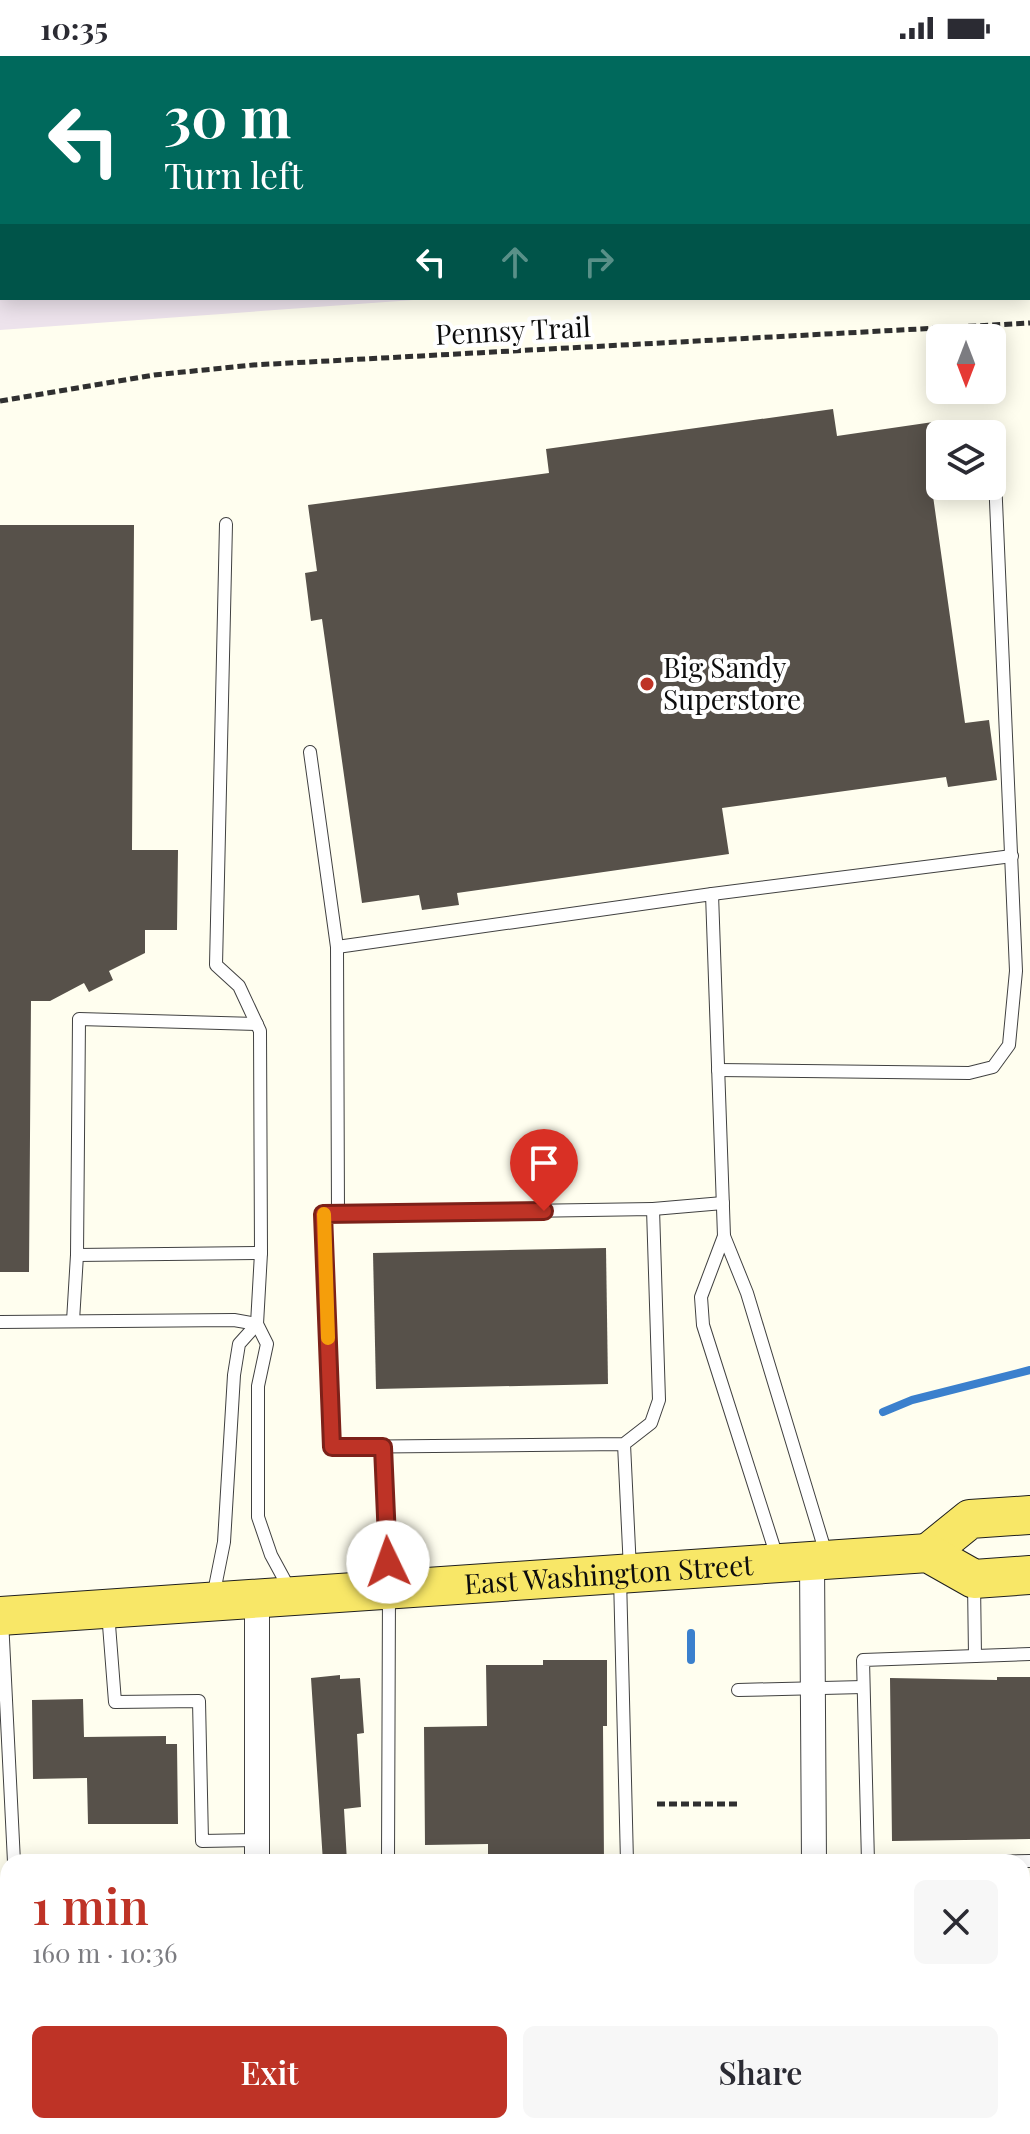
<!DOCTYPE html>
<html lang="en">
<head>
<meta charset="utf-8">
<style>
  :root { --surface:#fff; --page:#f7f7f7; --text:#2b2b33; --muted:#7c7c81; --accent:#be3326 }
  body { margin:0; font-family:"Playfair Display",serif; background:var(--page); color:var(--text); height:100vh; display:flex; flex-direction:column; font-size:30px; white-space:nowrap }
  * { box-sizing:border-box; margin:0 }
  p { font-size:26px; color:var(--muted) }
  .icon { flex:none; width:44px; height:44px; fill:none; stroke:currentColor; stroke-width:2; stroke-linecap:round; stroke-linejoin:round }
  .map { position:relative; flex:1; overflow:hidden }
  .side { position:absolute; left:0px; top:1798px; width:1030px; height:280px; display:flex; flex-direction:column; background:var(--surface); border-radius:24px 24px 0 0; box-shadow:0 4px 20px #0003 }
  .side>* { flex:none }
  .hud { position:absolute; left:0px; top:0px; width:1030px; height:244px; box-shadow:0 4px 20px #0003; background:#00695c; color:#fff; overflow:hidden }
  .needle { width:52px; rotate:180deg }
  .fabs { position:absolute; left:926px; top:268px; display:grid; gap:16px }
  .fabs a { display:grid; place-items:center; width:80px; height:80px; border-radius:12px; background:var(--surface); box-shadow:0 4px 20px #0003; font-size:40px }
  .pin { position:absolute; display:grid; place-items:center; width:68px; height:68px; color:#fff; margin:-82px -34px; border-radius:50% 50% 50% 0; rotate:-45deg; box-shadow:0 0 8px #0007 }
  .pin .icon { rotate:45deg }
  .me { position:absolute; width:88px; margin:-44px; rotate:357deg; stroke-linejoin:round; filter:drop-shadow(0 0 6px #0008) }
  .turn { display:flex; align-items:center; gap:28px; height:168px; padding:0 32px; font-size:36px }
  .turn .icon { width:104px; height:104px; stroke-width:2.5 }
  .turn b { display:block; font-size:56px; line-height:68px }
  .lanes { display:flex; align-items:center; height:76px; padding:0 32px; background:#0003; justify-content:center; gap:40px; direction:ltr }
  .lanes .off { opacity:.35 }
  .round { display:grid; place-items:center; flex:none; width:84px; height:84px; border-radius:12px; background:var(--page) }
  .head { display:flex; align-items:center; justify-content:space-between; height:136px; padding:0 32px }
  h1 { font-size:48px; font-weight:600; line-height:60px; color:var(--accent) }
  .primary-button { display:flex; gap:16px; margin-top:auto; padding:16px 32px }
  .primary-button a { flex:1; height:92px; border-radius:12px; background:var(--accent); color:#fff; font-size:32px; font-weight:600; line-height:92px; text-align:center }
  .primary-button a+a { background:var(--page); color:var(--text) }
  .status { display:flex; justify-content:space-between; align-items:center; height:56px; padding:0 40px; background:var(--surface); direction:ltr }
  .status svg { height:22px; fill:currentColor }
  .map>svg:first-child { display:block }
  .industrial { fill:#ede3ec }
  .lines { fill:none; stroke-linecap:round; stroke-linejoin:round }
  .stream { stroke:#3b80cd; stroke-width:8 }
  .building { fill:#57514a }
  .lane-casing { stroke:#414141; stroke-width:14 }
  .street-casing { stroke:#414141; stroke-width:26 }
  .primary-casing { stroke:#1f1f1f; stroke-width:40 }
  .path { stroke:#303030; stroke-width:5; stroke-dasharray:8 4; stroke-linecap:butt }
  .lane { stroke:#fff; stroke-width:12 }
  .street { stroke:#fff; stroke-width:24 }
  .primary { stroke:#f8e767; stroke-width:38 }
  .route-casing { stroke:#7c2119; stroke-width:20 }
  .route { stroke:#be3326; stroke-width:14 }
  .slow { stroke:#f59e0b; stroke-width:14 }
  .poi-dot { fill:#be3326; stroke:#fff; stroke-width:3 }
  .labels { text-anchor:middle; stroke-width:8; stroke-linejoin:round; paint-order:stroke }
  .street-label { font-size:28px; fill:#0e0e0e; stroke:#fff }
  .poi-label { font-size:28px; fill:#0e0e0e; stroke:#fff; text-anchor:start }
</style>
</head>
<body>
<div class="status"><b>10:35</b><svg viewBox="0 0 49 12"><path d="M0 12V9h3v3zM5 12V6h3v6zM10 12V3h3v9zM15 12V0h3v12zM26 1h20v11H26zM47 4h2v5h-2z"/></svg></div>
<div class="map">
<svg width="1030" height="2078" viewBox="0 0 1030 2078">
  <rect width="100%" height="100%" fill="#fffeef"/>
  <!-- industrial -->
  <polygon class="industrial" points="0,0 1030,0 1030,199 1028,199 1028,2 2,2 2,242 441,242 0,274"/>
  <g class="lines">
    <!-- stream -->
    <g class="stream">
      <polyline points="883,1356 912,1344 1030,1314"/>
      <polyline points="691,1577 691,1604"/>
    </g>
  </g>
  <!-- building -->
  <g class="building">
    <polygon points="833,353 837,380 940,365 940,439 933,440 965,667 989,664 997,724 948,731 946,721 722,752 729,798 457,837 459,849 422,854 419,839 362,847 322,563 311,565 305,517 317,515 308,449 549,417 546,393"/>
    <polygon points="0,469 134,469 132,794 178,794 177,874 145,874 145,897 109,915 113,924 89,936 84,927 50,945 31,945 29,1216 0,1216"/>
    <polygon points="606,1192 608,1328 376,1333 373,1197"/>
    <polygon points="543,1604 607,1604 607,1670 603,1670 604,1806 488,1806 488,1788 425,1789 424,1671 487,1670 486,1609 543,1609"/>
    <polygon points="340,1619 340,1623 360,1622 364,1677 357,1678 361,1751 344,1753 347,1806 323,1806 311,1622"/>
    <polygon points="997,1621 1030,1621 1030,1783 892,1785 890,1622 997,1624"/>
    <polygon points="83,1643 84,1681 166,1680 166,1688 177,1688 178,1768 88,1768 87,1722 33,1723 32,1644"/>
  </g>
  <g class="lines">
    <defs>
      <g id="lane">
        <polyline points="1028,29 1029,0"/>
        <polyline points="0,138 2,141"/>
        <polyline points="1028,157 1030,156"/>
        <polyline points="226,468 216,909 239,930 260,975 261,1197 257,1268 267,1288 258,1330 258,1461 271,1499 290,1534"/>
        <polyline points="310,696 337,891 712,838 724,1180"/>
        <polyline points="712,838 1012,800"/>
        <polyline points="337,891 338,1158"/>
        <polyline points="257,968 79,963 77,1199 261,1197"/>
        <polyline points="718,1014 969,1017 993,1011 1009,989 1016,915 995,422"/>
        <polyline points="653,1153 723,1147"/>
        <polyline points="73,1265 77,1199"/>
        <polyline points="0,1266 234,1264 257,1268"/>
        <polyline points="624,1388 332,1391 323,1158 653,1153 659,1344 651,1367 624,1388 630,1514"/>
        <polyline points="383,1391 389,1534 388,1806"/>
        <polyline points="777,1501 703,1269 701,1241 724,1180 747,1237 827,1501"/>
        <polyline points="620,1521 627,1806"/>
        <polyline points="974,1527 975,1600"/>
        <polyline points="213,1541 224,1486 234,1319 239,1288 257,1268"/>
        <polyline points="108,1556 115,1646 199,1645 202,1785 257,1784"/>
        <polyline points="2,1563 14,1806"/>
        <polyline points="738,1634 863,1631"/>
        <polyline points="868,1806 863,1604 1030,1598"/>
        <polyline points="982,1806 1030,1805"/>
      </g>
      <g id="street">
        <polyline points="812,1505 814,1806"/>
        <polyline points="257,1543 257,1806"/>
        <polyline points="258,2070 258,2078"/>
        <polyline points="815,2070 815,2078"/>
      </g>
      <g id="primary">
        <polyline points="928,1497 970,1463 1030,1459"/>
        <path id="s1" d="M0,1560L928,1497L974,1523L1030,1519"/>
      </g>
    </defs>
    <!-- lane casing -->
    <use href="#lane" class="lane-casing"/>
    <!-- street casing -->
    <use href="#street" class="street-casing"/>
    <!-- primary casing -->
    <use href="#primary" class="primary-casing"/>
    <!-- path -->
    <g class="path">
      <polyline points="0,345 154,319 253,309 1030,267"/>
      <polyline points="657,1748 740,1748"/>
    </g>
    <!-- lane -->
    <use href="#lane" class="lane"/>
    <!-- street -->
    <use href="#street" class="street"/>
    <!-- primary -->
    <use href="#primary" class="primary"/>
  </g>
  <g class="lines">
    <defs>
      <polyline id="route" points="388,1506 383,1391 332,1391 323,1158 544,1155"/>
    </defs>
    <!-- route casing -->
    <use href="#route" class="route-casing"/>
    <!-- route -->
    <use href="#route" class="route"/>
    <!-- slow -->
    <polyline class="slow" points="324,1158 328,1282"/>
  </g>
  <!-- markers -->
  <circle class="poi-dot" cx="647" cy="628" r="8"/>
  <g class="labels">
    <!-- street labels -->
    <g class="street-label">
      <text transform="translate(513 275) rotate(-3)" y="10">Pennsy Trail</text>
      <text dy="10" stroke="none"><textPath href="#s1" startOffset="610">East Washington Street</textPath></text>
    </g>
    <!-- poi labels -->
    <g class="poi-label">
      <text x="663" y="622">Big Sandy<tspan x="663" dy="32">Superstore</tspan></text>
    </g>
  </g>
</svg>
<div class="fabs">
<a><svg class="needle" viewBox="-14 -14 28 28"><path d="M0-13l5 13h-10z" fill="#e53935"/><path d="M0 13l5-13h-10z" fill="#7c7c81"/></svg></a>
<a><svg class="icon" aria-label="layers" viewBox="0 0 24 24"><path d="M12 4l9 5-9 5-9-5zM3 14l9 5 9-5"/></svg></a>
</div>
<div class="pin" style="left:544px;top:1155px;background:#d93025"><svg class="icon" aria-label="arrive" viewBox="0 0 24 24"><path d="M6 21V4h12l-3 4 3 4H6"/></svg></div>
<svg class="me" style="left:388px;top:1506px" viewBox="-20 -20 40 40"><circle r="19" fill="#fff"/><path d="M0-13L10 11 0 6-10 11z" fill="#be3326"/></svg>
<div class="hud">
<div class="turn"><svg class="icon" aria-label="left" viewBox="0 0 24 24"><path d="M17 20v-9H6M10 6l-5 5 5 5"/></svg><div><b>30 m</b>Turn left</div></div>
<div class="lanes"><svg class="icon" aria-label="left" viewBox="0 0 24 24"><path d="M17 20v-9H6M10 6l-5 5 5 5"/></svg><svg class="icon off" aria-label="ahead" viewBox="0 0 24 24"><path d="M12 20V5M6 11l6-6 6 6"/></svg><svg class="icon off" aria-label="right" viewBox="0 0 24 24"><path d="M7 20v-9h11M14 6l5 5-5 5"/></svg></div>
</div>
<section class="side">
<div class="head"><div><h1>1 min</h1><p>160 m · 10:36</p></div><a class="round"><svg class="icon" aria-label="close" viewBox="0 0 24 24"><path d="M6 6l12 12M18 6L6 18"/></svg></a></div>
<div class="primary-button"><a>Exit</a><a>Share</a></div>
</section>
</div>
</body>
</html>
